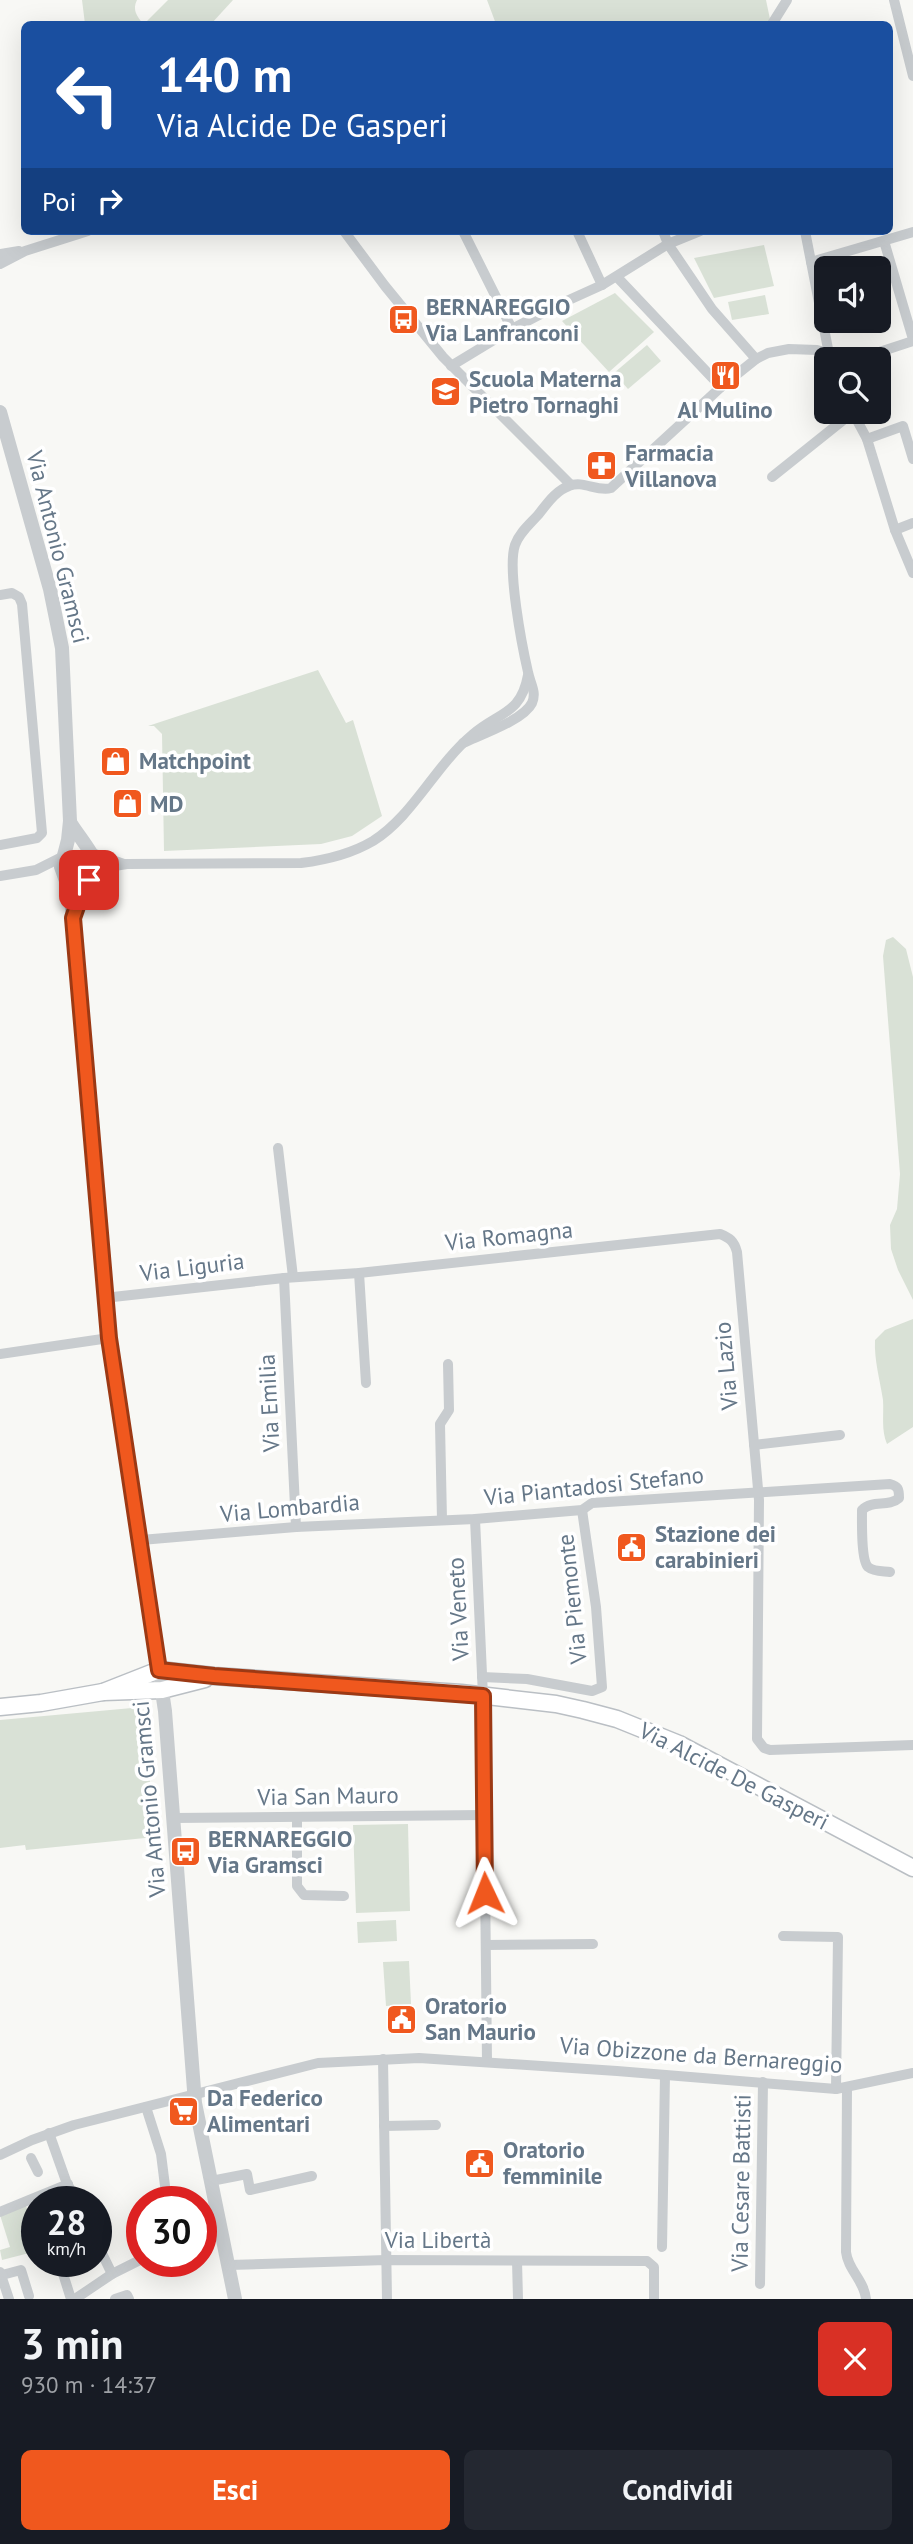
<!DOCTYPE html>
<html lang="it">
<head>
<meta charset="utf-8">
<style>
  :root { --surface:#171b24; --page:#242831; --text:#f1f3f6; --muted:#9ea1a6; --accent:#f0581e }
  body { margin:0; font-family:"PT Sans",sans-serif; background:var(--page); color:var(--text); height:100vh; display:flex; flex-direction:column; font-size:26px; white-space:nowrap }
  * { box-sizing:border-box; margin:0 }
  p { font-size:23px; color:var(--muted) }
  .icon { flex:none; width:38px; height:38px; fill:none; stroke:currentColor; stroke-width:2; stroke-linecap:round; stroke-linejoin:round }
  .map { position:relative; height:2299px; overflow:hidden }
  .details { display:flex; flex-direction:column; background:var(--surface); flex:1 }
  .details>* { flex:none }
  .hud { position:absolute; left:21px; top:21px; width:872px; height:214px; border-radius:10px; box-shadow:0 7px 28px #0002; background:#1a4fa0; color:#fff; overflow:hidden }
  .buttons { position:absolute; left:814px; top:256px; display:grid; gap:14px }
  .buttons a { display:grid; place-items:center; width:77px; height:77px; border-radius:10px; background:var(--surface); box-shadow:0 7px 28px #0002; font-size:35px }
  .speed { position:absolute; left:21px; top:2186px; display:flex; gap:14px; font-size:35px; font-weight:700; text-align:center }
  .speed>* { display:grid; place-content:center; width:91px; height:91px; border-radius:50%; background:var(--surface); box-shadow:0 7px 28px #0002; line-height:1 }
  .speed small { font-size:18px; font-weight:400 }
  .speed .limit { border:10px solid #d22; background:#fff; color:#111 }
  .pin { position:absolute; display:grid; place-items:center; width:60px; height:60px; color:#fff; margin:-30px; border-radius:14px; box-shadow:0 4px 10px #0006 }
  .me { position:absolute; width:77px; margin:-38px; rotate:358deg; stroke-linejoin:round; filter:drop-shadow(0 0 5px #0008) }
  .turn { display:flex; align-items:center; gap:24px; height:147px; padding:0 21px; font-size:32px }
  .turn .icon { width:91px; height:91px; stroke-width:2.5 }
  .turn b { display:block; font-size:49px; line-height:60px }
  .then { display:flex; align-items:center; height:66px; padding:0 21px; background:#0003; gap:14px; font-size:26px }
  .round { display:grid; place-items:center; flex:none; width:74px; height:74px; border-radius:10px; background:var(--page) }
  .summary { display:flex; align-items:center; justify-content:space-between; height:119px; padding:0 21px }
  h1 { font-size:42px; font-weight:600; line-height:52px }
  .cta { display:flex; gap:14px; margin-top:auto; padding:14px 21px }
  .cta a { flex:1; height:80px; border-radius:10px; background:var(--accent); color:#fff; font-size:28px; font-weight:600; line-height:80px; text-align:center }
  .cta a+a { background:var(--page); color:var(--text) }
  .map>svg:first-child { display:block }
  .green { fill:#d9e1d6 }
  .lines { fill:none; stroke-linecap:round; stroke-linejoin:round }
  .secondary-casing { stroke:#babfc4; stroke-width:19 }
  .minor { stroke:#c8cccf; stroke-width:10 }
  .tertiary { stroke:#c8cccf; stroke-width:14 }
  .secondary { stroke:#fff; stroke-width:16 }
  .route-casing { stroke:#9c3914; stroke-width:18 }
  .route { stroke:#f0581e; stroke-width:12 }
  .labels { text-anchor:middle; stroke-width:7; stroke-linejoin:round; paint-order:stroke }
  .poi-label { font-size:23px; font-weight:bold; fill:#657788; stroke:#fff; text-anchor:start }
  .street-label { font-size:23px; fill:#657788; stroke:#fff }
</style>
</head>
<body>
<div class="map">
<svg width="913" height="2299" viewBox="0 0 913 2299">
  <rect width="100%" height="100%" fill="#f8f8f5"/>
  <!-- green -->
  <g class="green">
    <path d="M82,0H137C132,10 137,16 143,24H85Z"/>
    <polygon points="168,0 233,0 211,24 144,24"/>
    <polygon points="487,0 766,0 771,24 496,24"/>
    <polygon points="764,245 774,286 714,298 694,258"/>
    <polygon points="615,293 654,332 609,372 562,321"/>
    <polygon points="765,295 769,314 732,320 728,302"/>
    <polygon points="647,345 661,361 628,389 614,373"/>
    <polygon points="318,670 346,723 353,720 382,816 352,836 321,844 164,851 162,734 154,726 148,726"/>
    <polygon points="893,937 906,949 913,977 913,1300 898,1270 891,1249 890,1225 897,1209 900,1174 883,956 886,940"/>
    <path d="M913,1319V1427L887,1444C881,1430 884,1415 883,1400C880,1380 874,1360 875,1340L885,1330Z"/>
    <polygon points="143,1707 155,1837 26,1850 25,1845 0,1848 0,1720"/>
    <polygon points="408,1824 410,1911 356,1913 353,1825"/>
    <polygon points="396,1920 397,1941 358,1943 357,1922"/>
    <polygon points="409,1961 411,2004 386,2006 383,1962"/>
    <polygon points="25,2204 32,2220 37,2218 37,2251 2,2260 0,2250 10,2247 0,2215"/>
  </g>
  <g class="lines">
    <defs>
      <g id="secondary">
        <polyline points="103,1692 159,1670 214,1676 461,1693 556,1704 583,1710 617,1719 679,1744 913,1868"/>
        <polyline points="0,1707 41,1703 103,1692 162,1690 205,1679"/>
      </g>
    </defs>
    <!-- secondary casing -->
    <use href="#secondary" class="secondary-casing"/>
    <!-- minor -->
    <g class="minor">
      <polyline points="894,0 913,76"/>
      <polyline points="772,24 787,0"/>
      <polyline points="344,231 385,286 443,357 571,485"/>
      <polyline points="463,231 512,329"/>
      <polyline points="577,231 602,285"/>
      <polyline points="663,231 668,244 712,309 756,359"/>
      <polyline points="805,231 830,359"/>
      <polyline points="884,241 913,339"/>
      <polyline points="0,254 19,251"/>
      <polyline points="811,262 913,232"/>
      <polyline points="0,264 25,251 88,231"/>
      <polyline points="617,277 721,387"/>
      <polyline points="858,359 913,341"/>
      <polyline points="451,366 512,329 560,304 602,285 668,244 700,231"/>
      <polyline points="852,411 867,439 895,530 913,573"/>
      <polyline points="867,439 903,426 913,459"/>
      <polyline points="772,477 852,413"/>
      <polyline points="895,530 913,523"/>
      <polyline points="0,595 12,593 19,597 22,604 42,833 37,838 0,845"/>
      <path d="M463,743C480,735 524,720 532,703C537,692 530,683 528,672C522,646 507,568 515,545C519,533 530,524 538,515C547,504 555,491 569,486C583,480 597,492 611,488L721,387L756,359L768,353L789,349L817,350L849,359"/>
      <polyline points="89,852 124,864"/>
      <path d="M94,875L108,867L127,864L301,863C326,860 351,854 373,841C413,816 435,766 472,735C498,712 521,715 528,675"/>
      <polyline points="0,876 36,870 64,856"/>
      <polyline points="278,1148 293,1277"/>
      <polyline points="359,1273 366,1383"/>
      <polyline points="284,1278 296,1527"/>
      <path d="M104,1298L284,1278L359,1273L720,1234C730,1238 734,1241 737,1252L759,1500L757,1739L764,1748L770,1750L913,1745"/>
      <polyline points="0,1354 109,1338"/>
      <polyline points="754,1445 840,1435"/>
      <polyline points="475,1519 483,1696 487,2061"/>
      <polyline points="442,1520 440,1424 449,1410 448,1364"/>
      <path d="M141,1540L296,1527L475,1519L582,1510L592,1503L890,1484C898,1486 899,1489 899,1498C888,1508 873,1499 862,1510C862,1521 861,1560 868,1567C874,1572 884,1571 890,1572"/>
      <polyline points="482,1677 527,1679 592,1691 602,1687 596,1607 582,1510"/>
      <polyline points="297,1817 297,1886 304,1895 344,1896"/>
      <polyline points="174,1818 483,1815"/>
      <polyline points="783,1936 838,1937 836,2089"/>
      <polyline points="486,1945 593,1944"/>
      <polyline points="383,2059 387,2299"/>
      <path d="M847,2088L846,2252C848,2270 864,2280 866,2299"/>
      <polyline points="146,2107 161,2154 167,2202"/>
      <polyline points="384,2126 436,2125"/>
      <polyline points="49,2133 66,2181 77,2202"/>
      <polyline points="0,2155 32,2140 74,2125 318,2063 419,2058 617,2071 836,2089 913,2073"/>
      <polyline points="31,2158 38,2172"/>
      <polyline points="211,2181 247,2174 250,2190 312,2176"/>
      <polyline points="0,2212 68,2184"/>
      <polyline points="201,2229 219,2220"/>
      <polyline points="96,2241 112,2274"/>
      <polyline points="662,2247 665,2075"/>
      <polyline points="59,2261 71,2299"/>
      <polyline points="517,2261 518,2299"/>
      <polyline points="229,2265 386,2260 647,2261 654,2267 654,2299"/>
      <polyline points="0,2272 9,2299"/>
      <polyline points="2,2275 21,2270 29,2296"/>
      <polyline points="760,2284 763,2082"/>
      <polyline points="75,2299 112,2274 142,2259"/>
      <polyline points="115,2299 127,2295 129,2299"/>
    </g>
    <!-- tertiary -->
    <g class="tertiary">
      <polyline points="0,412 50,589 62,648 70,821 68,840 61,867 70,892 73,918 109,1338 165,1711 195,2103 235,2299"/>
      <path d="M66,877C77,886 95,884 96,867C97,857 76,833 70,822"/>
    </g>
    <!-- secondary -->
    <use href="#secondary" class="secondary"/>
  </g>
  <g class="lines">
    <defs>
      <polyline id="route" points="89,880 81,895 73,918 109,1338 159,1670 214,1676 483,1696 485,1893"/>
    </defs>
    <!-- route casing -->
    <use href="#route" class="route-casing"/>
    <!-- route -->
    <use href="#route" class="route"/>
  </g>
  <!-- icons -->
  <defs>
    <symbol id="bus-square" viewBox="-11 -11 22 22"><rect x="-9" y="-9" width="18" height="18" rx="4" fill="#f0581e" stroke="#fff"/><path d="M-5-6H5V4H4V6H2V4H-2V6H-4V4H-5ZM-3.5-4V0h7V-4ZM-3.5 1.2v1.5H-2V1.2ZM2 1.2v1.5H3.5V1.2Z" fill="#fff"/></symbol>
    <symbol id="restaurant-square" viewBox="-11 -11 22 22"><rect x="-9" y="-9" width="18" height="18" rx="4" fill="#f0581e" stroke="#fff"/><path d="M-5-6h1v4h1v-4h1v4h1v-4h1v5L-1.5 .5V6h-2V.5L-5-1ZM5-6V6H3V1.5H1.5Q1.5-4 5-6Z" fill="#fff"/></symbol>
    <symbol id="school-square" viewBox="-11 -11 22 22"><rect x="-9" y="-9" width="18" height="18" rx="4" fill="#f0581e" stroke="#fff"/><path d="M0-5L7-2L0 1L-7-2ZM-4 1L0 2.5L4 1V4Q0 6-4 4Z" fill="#fff"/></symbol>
    <symbol id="pharmacy-square" viewBox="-11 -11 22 22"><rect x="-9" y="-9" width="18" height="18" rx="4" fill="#f0581e" stroke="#fff"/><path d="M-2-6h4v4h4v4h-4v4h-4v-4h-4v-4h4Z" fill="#fff"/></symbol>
    <symbol id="shop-square" viewBox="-11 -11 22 22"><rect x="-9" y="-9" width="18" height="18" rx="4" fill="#f0581e" stroke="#fff"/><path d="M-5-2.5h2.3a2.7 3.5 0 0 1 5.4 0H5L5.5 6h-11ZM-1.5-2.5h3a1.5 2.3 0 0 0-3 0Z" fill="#fff"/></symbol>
    <symbol id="civic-square" viewBox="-11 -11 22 22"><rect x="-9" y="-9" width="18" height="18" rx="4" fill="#f0581e" stroke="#fff"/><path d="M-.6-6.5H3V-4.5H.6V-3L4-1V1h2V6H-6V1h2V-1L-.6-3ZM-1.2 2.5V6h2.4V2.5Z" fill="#fff"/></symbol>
    <symbol id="supermarket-square" viewBox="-11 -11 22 22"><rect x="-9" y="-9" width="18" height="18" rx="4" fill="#f0581e" stroke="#fff"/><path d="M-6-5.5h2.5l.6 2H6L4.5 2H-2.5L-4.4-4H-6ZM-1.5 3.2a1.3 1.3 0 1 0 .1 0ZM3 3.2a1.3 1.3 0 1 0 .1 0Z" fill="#fff"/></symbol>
  </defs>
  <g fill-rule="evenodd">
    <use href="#bus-square" x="386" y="302" width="35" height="35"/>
    <use href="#restaurant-square" x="708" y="358" width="35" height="35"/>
    <use href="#school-square" x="428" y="374" width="35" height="35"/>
    <use href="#pharmacy-square" x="584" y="448" width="35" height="35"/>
    <use href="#shop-square" x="98" y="744" width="35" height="35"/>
    <use href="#shop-square" x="110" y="786" width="35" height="35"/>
    <use href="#civic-square" x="614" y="1530" width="35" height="35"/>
    <use href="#bus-square" x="168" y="1834" width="35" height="35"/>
    <use href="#civic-square" x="384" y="2002" width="35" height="35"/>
    <use href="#supermarket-square" x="166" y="2094" width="35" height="35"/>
    <use href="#civic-square" x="462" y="2146" width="35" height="35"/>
  </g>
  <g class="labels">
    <!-- poi labels -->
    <g class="poi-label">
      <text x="426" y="315">BERNAREGGIO<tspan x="426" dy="26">Via Lanfranconi</tspan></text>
      <text x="469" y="387">Scuola Materna<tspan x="469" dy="26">Pietro Tornaghi</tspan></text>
      <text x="725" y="418" text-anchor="middle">Al Mulino</text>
      <text x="625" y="461">Farmacia<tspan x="625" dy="26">Villanova</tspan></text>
      <text x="139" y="769">Matchpoint</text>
      <text x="150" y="812">MD</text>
      <text x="655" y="1542">Stazione dei<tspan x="655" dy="26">carabinieri</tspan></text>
      <text x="208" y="1847">BERNAREGGIO<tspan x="208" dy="26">Via Gramsci</tspan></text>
      <text x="425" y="2014">Oratorio<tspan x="425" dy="26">San Maurio</tspan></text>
      <text x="207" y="2106">Da Federico<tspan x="207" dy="26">Alimentari</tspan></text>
      <text x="503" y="2158">Oratorio<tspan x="503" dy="26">femminile</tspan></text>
    </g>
    <!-- street labels -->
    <g class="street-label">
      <text transform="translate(58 547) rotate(76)" y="8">Via Antonio Gramsci</text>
      <text transform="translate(509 1236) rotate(-6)" y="8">Via Romagna</text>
      <text transform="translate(192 1267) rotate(-7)" y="8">Via Liguria</text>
      <text transform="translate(726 1366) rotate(-95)" y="8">Via Lazio</text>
      <text transform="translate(269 1403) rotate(-93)" y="8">Via Emilia</text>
      <text transform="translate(594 1486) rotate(-6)" y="8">Via Piantadosi Stefano</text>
      <text transform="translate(290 1508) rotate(-5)" y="8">Via Lombardia</text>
      <text transform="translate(572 1599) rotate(-96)" y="8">Via Piemonte</text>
      <text transform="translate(458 1609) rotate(-93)" y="8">Via Veneto</text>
      <text transform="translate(734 1776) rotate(27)" y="8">Via Alcide De Gasperi</text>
      <text transform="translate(328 1796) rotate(-1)" y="8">Via San Mauro</text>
      <text transform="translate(149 1799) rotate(-95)" y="8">Via Antonio Gramsci</text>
      <text transform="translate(701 2055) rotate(4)" y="8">Via Obizzone da Bernareggio</text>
      <text transform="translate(741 2183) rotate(-89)" y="8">Via Cesare Battisti</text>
      <text x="438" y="2248">Via Libertà</text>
    </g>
  </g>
</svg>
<div class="buttons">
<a><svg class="icon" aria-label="sound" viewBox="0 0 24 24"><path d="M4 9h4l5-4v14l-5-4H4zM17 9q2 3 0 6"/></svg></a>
<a><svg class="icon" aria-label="search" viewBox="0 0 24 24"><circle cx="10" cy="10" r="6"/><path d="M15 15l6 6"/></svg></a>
</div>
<div class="speed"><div>28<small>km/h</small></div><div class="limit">30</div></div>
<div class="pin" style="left:89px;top:880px;background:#d93025"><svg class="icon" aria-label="arrive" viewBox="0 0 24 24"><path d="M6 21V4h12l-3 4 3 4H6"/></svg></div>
<svg class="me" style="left:485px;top:1893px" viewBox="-20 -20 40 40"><path d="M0-17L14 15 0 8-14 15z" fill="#f0581e" stroke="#fff" stroke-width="4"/></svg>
<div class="hud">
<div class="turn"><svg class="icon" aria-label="left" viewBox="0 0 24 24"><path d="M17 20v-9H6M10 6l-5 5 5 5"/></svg><div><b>140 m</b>Via Alcide De Gasperi</div></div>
<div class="then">Poi<svg class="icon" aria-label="right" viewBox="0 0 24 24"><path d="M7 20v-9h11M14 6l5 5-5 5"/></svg></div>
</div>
</div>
<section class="details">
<div class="summary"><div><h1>3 min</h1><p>930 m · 14:37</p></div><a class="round" style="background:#d93025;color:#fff"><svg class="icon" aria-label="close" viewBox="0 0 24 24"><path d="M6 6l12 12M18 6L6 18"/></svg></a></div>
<div class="cta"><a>Esci</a><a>Condividi</a></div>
</section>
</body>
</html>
